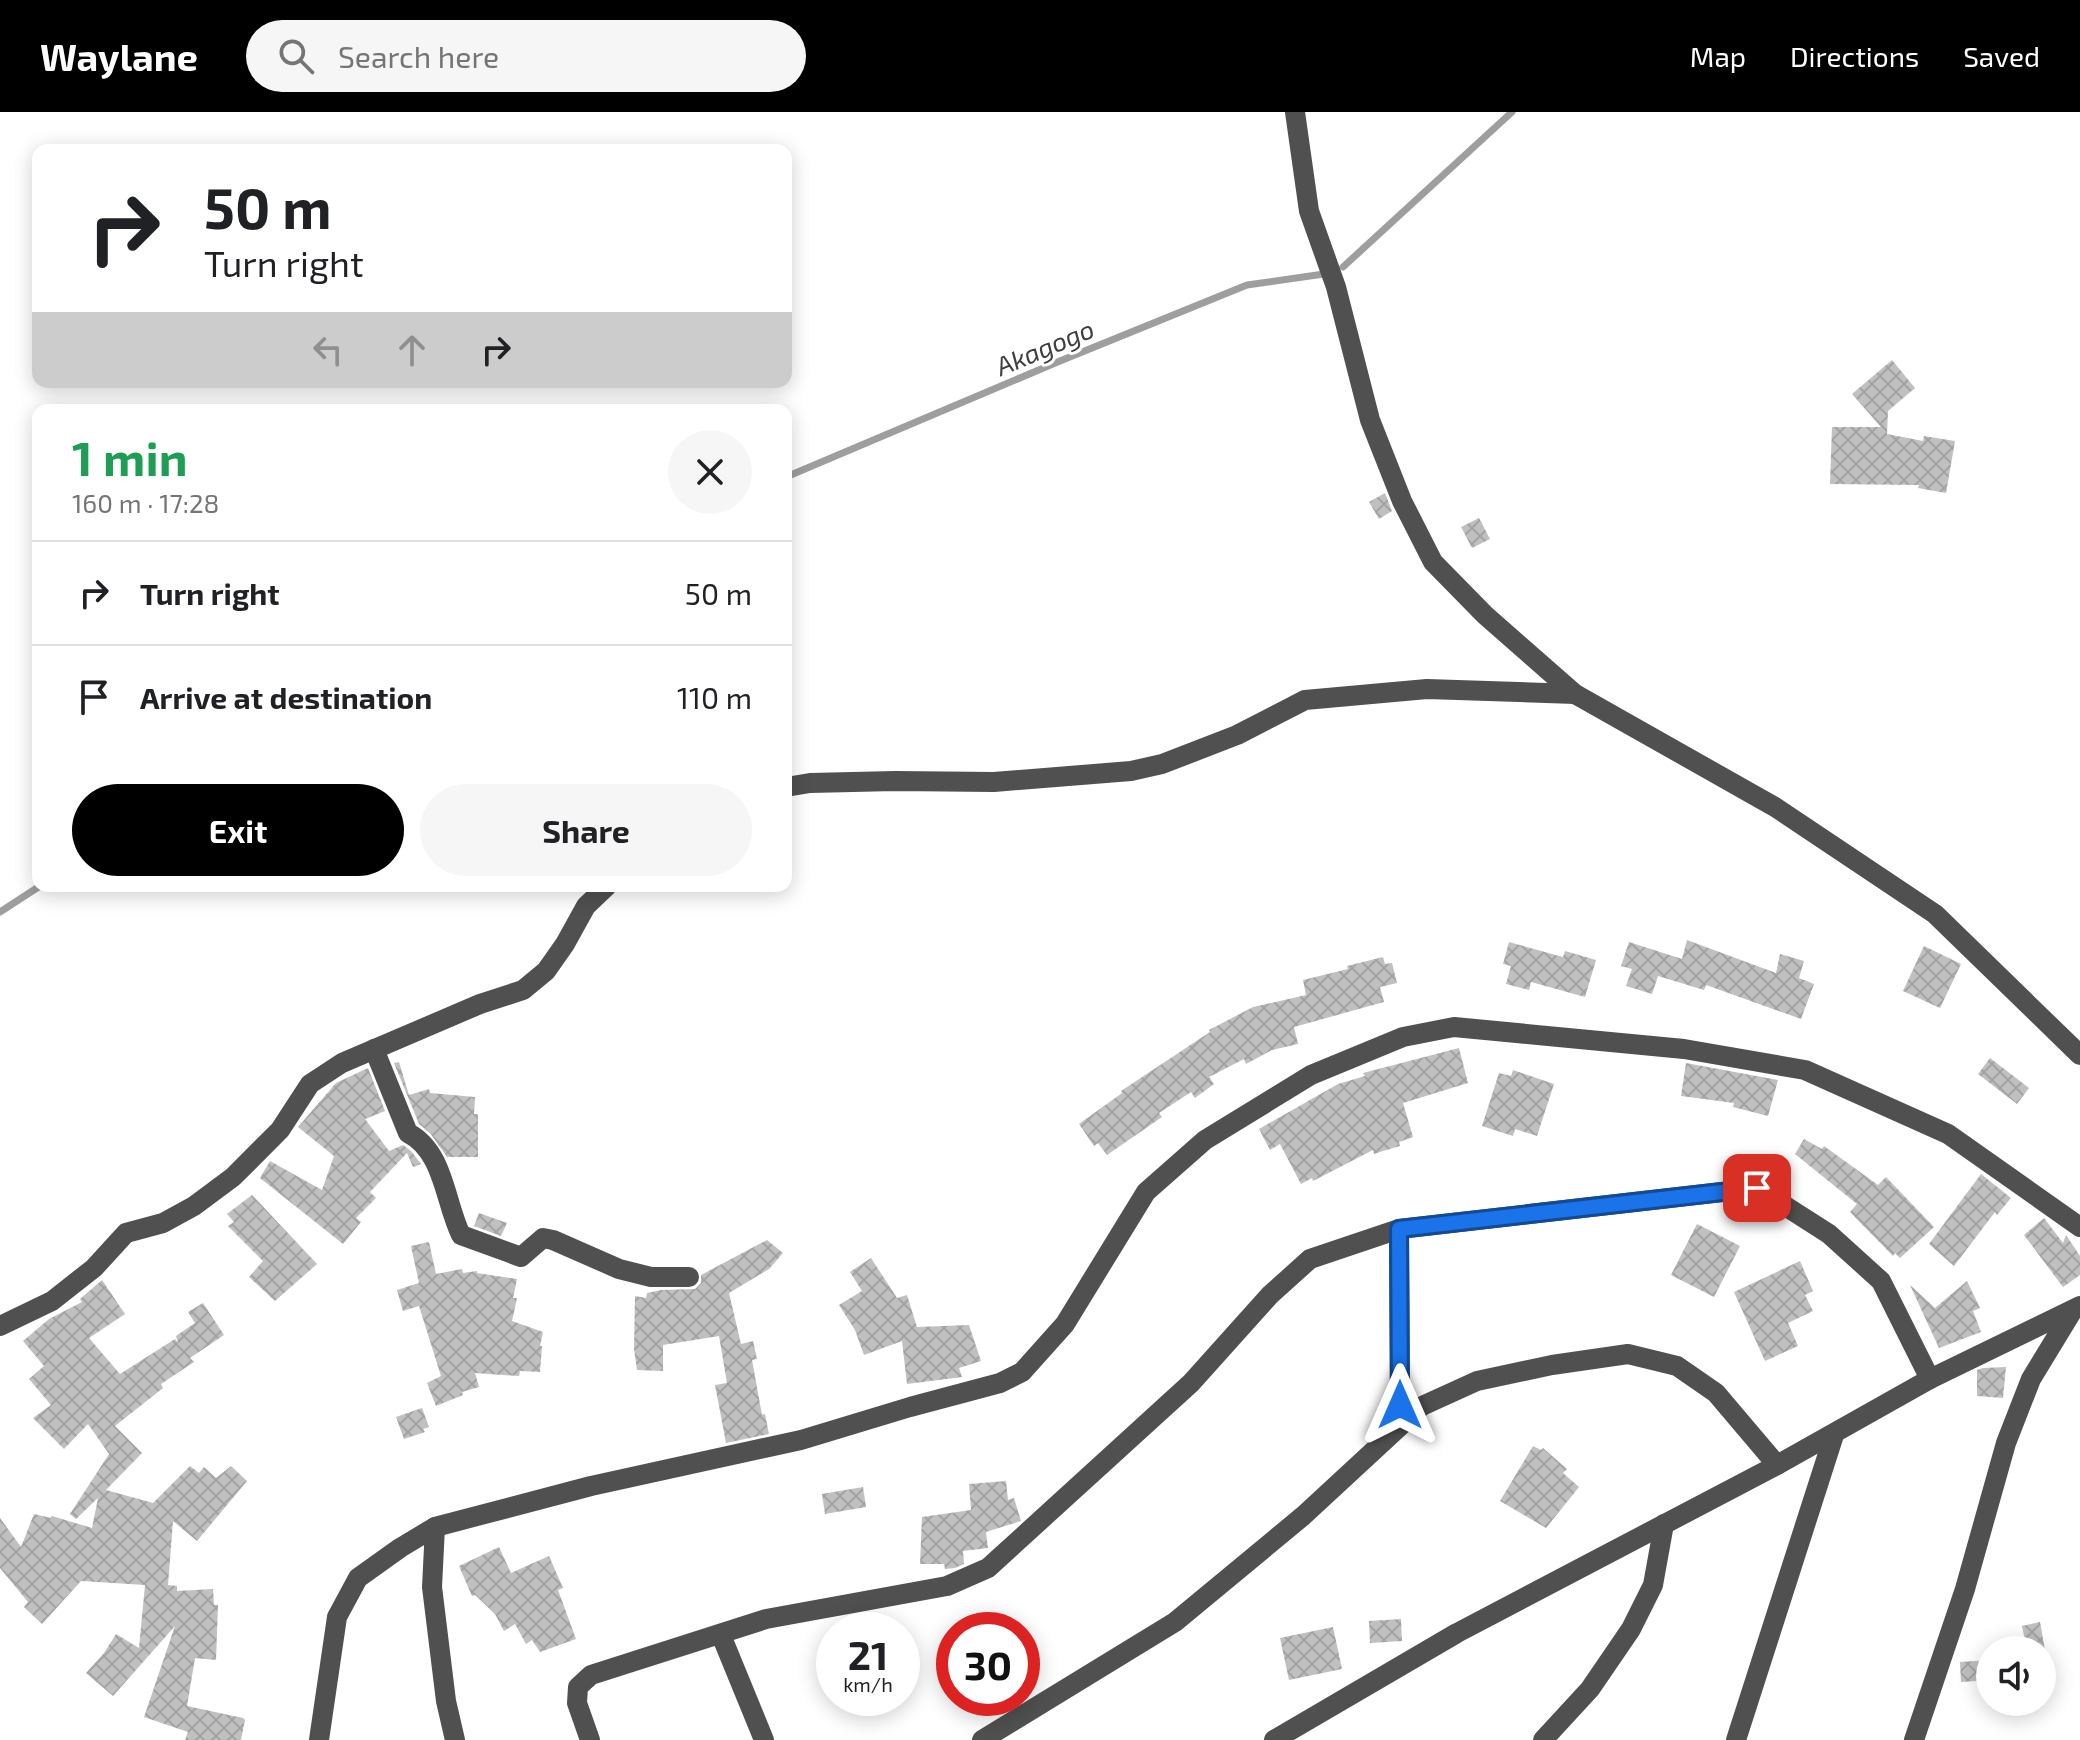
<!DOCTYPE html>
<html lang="en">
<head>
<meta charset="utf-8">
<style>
  :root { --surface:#fff; --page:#f6f6f6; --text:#202124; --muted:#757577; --line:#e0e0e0; --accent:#000 }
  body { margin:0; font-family:"Exo 2",sans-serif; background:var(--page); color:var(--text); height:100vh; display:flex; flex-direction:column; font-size:30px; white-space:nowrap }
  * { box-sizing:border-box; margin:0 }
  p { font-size:26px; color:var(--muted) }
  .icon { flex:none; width:44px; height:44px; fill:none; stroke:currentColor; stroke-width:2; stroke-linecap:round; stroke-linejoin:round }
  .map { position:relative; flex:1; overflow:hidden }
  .panel { position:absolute; left:32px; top:292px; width:760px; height:488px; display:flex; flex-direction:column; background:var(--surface); border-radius:16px; box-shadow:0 4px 20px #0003 }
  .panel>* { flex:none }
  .banner { position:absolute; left:32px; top:32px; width:760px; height:244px; border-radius:16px; box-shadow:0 4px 20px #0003; background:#fff; color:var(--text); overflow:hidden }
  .fabs { position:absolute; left:1976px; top:1524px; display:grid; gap:16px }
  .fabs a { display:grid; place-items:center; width:80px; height:80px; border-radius:50%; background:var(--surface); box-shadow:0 4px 20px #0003; font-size:40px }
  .speed { position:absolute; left:816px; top:1500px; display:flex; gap:16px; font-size:40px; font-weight:700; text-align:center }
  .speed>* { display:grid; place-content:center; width:104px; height:104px; border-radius:50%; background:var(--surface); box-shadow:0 4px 20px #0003; line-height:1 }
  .speed small { font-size:20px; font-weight:400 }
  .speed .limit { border:12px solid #d22; background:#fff; color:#111 }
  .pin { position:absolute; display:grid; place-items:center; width:68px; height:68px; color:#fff; margin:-34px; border-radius:16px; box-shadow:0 4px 12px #0006 }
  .me { position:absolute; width:88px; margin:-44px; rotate:0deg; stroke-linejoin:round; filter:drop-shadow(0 0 6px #0008) }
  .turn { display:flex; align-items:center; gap:28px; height:168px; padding:0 40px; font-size:36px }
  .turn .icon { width:104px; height:104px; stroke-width:2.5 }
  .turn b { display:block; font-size:56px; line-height:68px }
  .lanes { display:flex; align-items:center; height:76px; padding:0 40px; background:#0003; justify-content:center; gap:40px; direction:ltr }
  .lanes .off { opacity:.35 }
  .round { display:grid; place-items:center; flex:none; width:84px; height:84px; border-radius:42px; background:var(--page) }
  .overview { display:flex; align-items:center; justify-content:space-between; height:136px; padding:0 40px }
  h1 { font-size:48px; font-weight:700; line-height:60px; color:#1e9e55 }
  .action { display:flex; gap:16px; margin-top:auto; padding:16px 40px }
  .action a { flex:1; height:92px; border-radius:48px; background:var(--accent); color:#fff; font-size:32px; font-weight:700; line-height:92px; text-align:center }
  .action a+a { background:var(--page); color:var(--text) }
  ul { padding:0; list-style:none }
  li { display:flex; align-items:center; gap:24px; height:104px; padding:0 40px; border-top:2px solid var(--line) }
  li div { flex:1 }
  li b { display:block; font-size:30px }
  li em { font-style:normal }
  header { display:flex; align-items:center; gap:48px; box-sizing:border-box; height:112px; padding:0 40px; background:var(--accent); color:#fff }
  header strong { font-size:38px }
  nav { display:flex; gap:44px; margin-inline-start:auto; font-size:28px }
  .search { width:560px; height:72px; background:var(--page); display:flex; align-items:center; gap:20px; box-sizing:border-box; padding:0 28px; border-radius:44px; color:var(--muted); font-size:30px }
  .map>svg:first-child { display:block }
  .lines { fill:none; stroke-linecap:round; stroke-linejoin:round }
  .stream { stroke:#9e9e9e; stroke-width:7 }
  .building { fill:url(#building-cross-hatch) }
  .minor { stroke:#505050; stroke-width:20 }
  .route-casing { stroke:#114b97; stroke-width:20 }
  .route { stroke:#1a73e8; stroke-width:14 }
  .labels { text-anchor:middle; stroke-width:6; stroke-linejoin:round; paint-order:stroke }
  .water-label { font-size:26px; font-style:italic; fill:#3f3f3f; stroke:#fff }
</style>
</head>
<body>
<header>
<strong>Waylane</strong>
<div class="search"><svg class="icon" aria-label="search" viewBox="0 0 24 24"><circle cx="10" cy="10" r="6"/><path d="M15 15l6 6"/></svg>Search here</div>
<nav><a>Map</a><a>Directions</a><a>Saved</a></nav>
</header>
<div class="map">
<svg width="2080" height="1628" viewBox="0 0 2080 1628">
  <defs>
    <pattern id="building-cross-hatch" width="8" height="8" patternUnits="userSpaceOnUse" patternTransform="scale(2)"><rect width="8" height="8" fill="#c0c0c0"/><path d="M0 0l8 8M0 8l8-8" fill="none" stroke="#a3a3a3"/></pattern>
  </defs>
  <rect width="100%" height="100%" fill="#fff"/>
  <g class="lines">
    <!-- stream -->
    <g class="stream">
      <polyline points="1343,155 1512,0"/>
      <polyline points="786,365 1060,249 1247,173 1324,162"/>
      <polyline points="0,800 40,774"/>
    </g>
  </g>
  <!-- building -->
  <g class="building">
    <polygon points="1892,248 1915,276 1888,299 1887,322 1923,329 1924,324 1955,329 1946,381 1918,376 1919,373 1830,372 1832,315 1881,315 1852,282"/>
    <polygon points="1385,381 1392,399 1379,407 1369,390"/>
    <polygon points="1479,406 1490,427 1472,436 1461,415"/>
    <polygon points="1687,828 1776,861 1780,842 1804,849 1799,866 1814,872 1801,907 1706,873 1704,878 1658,864 1652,882 1626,874 1632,857 1621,854 1629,830 1682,847"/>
    <polygon points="1509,830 1563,845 1565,839 1596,848 1585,885 1531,870 1529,878 1506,872 1511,854 1503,852"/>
    <polygon points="1924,834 1961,852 1940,896 1903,879"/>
    <polygon points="1383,845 1385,852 1392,851 1397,871 1380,875 1384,890 1294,915 1298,932 1272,938 1246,952 1244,947 1209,965 1214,972 1195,986 1191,980 1159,1001 1162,1005 1107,1043 1098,1031 1094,1034 1079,1012 1122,981 1121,979 1210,920 1209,918 1253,895 1306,883 1303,868 1348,857 1347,854"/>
    <polygon points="1459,936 1468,971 1403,991 1413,1025 1399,1030 1400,1034 1383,1039 1374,1042 1373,1038 1313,1069 1312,1066 1301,1072 1280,1032 1270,1038 1259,1017 1338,972 1365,964 1363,961"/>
    <polygon points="1990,946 2029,976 2017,992 1978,962"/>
    <polygon points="399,950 409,983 429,977 430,981 475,985 474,1002 478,1002 478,1045 447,1045 430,1021 419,1012 394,951"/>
    <polygon points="1686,951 1778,968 1768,1004 1733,995 1734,991 1681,984"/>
    <polygon points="368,956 385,999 365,1007 389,1039 403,1033 411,1039 421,1052 413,1055 407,1041 370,1080 376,1086 356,1106 361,1110 343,1132 260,1066 270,1049 322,1078 334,1044 298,1015 336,971"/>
    <polygon points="1513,958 1554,972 1537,1024 1515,1017 1513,1024 1482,1014 1499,961 1511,964"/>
    <polygon points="1804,1027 1822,1037 1824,1034 1878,1073 1886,1065 1934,1115 1900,1146 1895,1141 1893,1144 1850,1100 1857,1092 1795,1042"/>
    <polygon points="1981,1062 2011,1086 1997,1103 1995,1100 1954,1154 1929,1132"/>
    <polygon points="252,1083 317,1152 275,1189 249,1165 263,1149 228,1114 234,1110 227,1102"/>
    <polygon points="479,1101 507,1111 501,1124 474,1114"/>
    <polygon points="2044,1106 2063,1131 2066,1123 2080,1144 2080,1163 2063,1175 2024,1123"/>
    <polygon points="1697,1112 1740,1134 1714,1185 1671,1163"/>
    <polygon points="767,1128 783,1141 769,1157 729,1181 741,1232 753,1229 757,1247 752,1248 762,1303 765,1302 769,1322 726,1331 715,1273 727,1271 719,1224 663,1233 663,1259 637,1258 634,1237 635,1184 646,1186 647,1181 661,1178 695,1177 701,1171 701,1163"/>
    <polygon points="429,1130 436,1162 462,1157 463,1161 477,1159 477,1161 517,1167 513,1186 517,1186 512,1209 543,1220 540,1234 542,1234 540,1260 520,1259 519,1264 475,1261 479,1275 462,1280 463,1283 436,1294 427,1271 441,1264 419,1194 403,1199 397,1178 419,1171 411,1134"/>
    <polygon points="871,1146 897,1186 907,1183 917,1215 969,1213 981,1249 959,1256 962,1265 907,1272 902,1229 864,1243 855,1218 839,1193 862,1179 850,1160"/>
    <polygon points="1800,1149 1813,1179 1805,1183 1813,1199 1788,1211 1798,1234 1765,1249 1734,1180"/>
    <polygon points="102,1168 125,1202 89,1226 120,1262 175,1227 178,1231 176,1224 195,1211 188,1200 203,1191 224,1223 190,1246 194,1250 161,1272 163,1276 115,1314 142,1341 106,1378 153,1391 190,1354 199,1361 204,1355 216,1366 231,1354 247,1369 197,1429 173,1409 168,1473 177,1474 177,1479 213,1477 214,1493 218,1493 216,1548 195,1546 187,1594 243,1606 245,1608 241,1628 185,1628 188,1620 144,1605 175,1514 113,1584 86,1561 104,1541 116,1522 139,1536 145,1473 81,1469 42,1512 24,1495 28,1490 0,1456 0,1406 21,1435 34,1402 51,1406 52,1404 92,1416 98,1386 76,1407 70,1402 109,1342 88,1312 64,1337 33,1306 51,1293 29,1267 44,1254 23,1229 49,1207 82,1190 80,1187"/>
    <polygon points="1967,1169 1980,1196 1973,1199 1981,1220 1939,1236 1910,1173 1935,1196"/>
    <polygon points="2006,1255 2003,1286 1977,1284 1977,1258 1983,1256"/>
    <polygon points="422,1296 429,1315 423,1317 425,1320 404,1327 396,1305"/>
    <polygon points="1533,1334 1541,1338 1543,1336 1567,1357 1563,1361 1579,1375 1546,1416 1500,1389"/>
    <polygon points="1006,1369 1008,1388 1014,1386 1021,1409 986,1420 988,1436 963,1439 964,1452 955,1456 945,1457 944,1452 920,1452 922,1405 971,1398 969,1372"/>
    <polygon points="863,1375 866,1395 825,1402 822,1382"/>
    <polygon points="499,1435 511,1461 549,1444 563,1476 558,1478 576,1527 540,1540 532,1528 526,1532 515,1512 504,1519 495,1502 475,1483 472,1484 459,1454"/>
    <polygon points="1401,1507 1402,1529 1370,1531 1369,1509"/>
    <polygon points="2040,1510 2045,1538 2027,1538 2022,1514"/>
    <polygon points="1333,1515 1342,1557 1289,1568 1280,1526"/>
    <polygon points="1990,1548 1990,1568 1961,1570 1960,1550"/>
  </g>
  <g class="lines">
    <!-- minor -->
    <g class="minor">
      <polyline points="1295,0 1309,99 1336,175 1370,308 1402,389 1433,450 1485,503 1575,582 1775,695 1935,802 2080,943"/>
      <polyline points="786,675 810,671 895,669 994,670 1131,659 1162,652 1237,623 1305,588 1427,577 1575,582"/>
      <path d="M374,937L408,1021C444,1039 445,1091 461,1123L521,1145L543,1126L553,1128L619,1157L651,1165H689"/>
      <polyline points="0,1214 52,1189 94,1156 126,1121 163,1111 194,1094 233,1065 280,1018 310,972 342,951 480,892 523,878 546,859 565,832 586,794 607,774"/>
      <polyline points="1390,1319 1400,1293 1399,1117"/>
      <polyline points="435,1415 432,1475 446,1589 455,1628"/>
      <polyline points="721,1523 764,1628"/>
      <polyline points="319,1628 337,1505 358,1466 400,1436 435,1415 591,1374 801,1328 910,1295 1000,1271 1022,1260 1065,1212 1146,1080 1205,1028 1311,963 1403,925 1454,915 1684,937 1805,958 1948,1022 2080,1115"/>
      <polyline points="590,1628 577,1591 578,1575 591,1563 766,1507 947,1474 988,1456 1191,1271 1270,1183 1310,1147 1399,1117 1757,1076 1829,1122 1881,1169 1930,1267"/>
      <polyline points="982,1628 1175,1510 1303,1404 1422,1294 1477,1269 1552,1253 1628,1242 1677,1254 1716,1281 1777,1353"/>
      <polyline points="1274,1628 1457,1521 1777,1353 1930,1267 2080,1194"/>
      <polyline points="1543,1628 1590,1577 1631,1517 1653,1473 1664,1412"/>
      <polyline points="1736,1628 1834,1323"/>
      <polyline points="1914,1628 1965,1477 2006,1331 2031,1267 2073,1198"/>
    </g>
  </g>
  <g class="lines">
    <defs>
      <polyline id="route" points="1400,1293 1399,1117 1757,1076"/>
    </defs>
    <!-- route casing -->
    <use href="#route" class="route-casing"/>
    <!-- route -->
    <use href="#route" class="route"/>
  </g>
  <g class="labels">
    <!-- water labels -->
    <g class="water-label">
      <text transform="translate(1045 236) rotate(-23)" y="9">Akagogo</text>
    </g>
  </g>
</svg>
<div class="fabs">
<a><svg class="icon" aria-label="sound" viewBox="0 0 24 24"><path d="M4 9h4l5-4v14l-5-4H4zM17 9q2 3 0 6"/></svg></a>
</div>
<div class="speed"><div>21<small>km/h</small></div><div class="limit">30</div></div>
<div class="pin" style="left:1757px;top:1076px;background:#d93025"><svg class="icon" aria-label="arrive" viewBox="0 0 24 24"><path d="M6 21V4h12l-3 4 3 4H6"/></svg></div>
<svg class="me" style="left:1400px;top:1293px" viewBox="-20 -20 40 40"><path d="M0-17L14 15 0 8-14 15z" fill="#1a73e8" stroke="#fff" stroke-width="4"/></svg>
<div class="banner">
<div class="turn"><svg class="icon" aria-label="right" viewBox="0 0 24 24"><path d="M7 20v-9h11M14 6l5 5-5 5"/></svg><div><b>50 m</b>Turn right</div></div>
<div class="lanes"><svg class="icon off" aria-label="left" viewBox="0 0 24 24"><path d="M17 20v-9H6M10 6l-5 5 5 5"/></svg><svg class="icon off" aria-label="ahead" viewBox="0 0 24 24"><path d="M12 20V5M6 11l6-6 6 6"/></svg><svg class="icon" aria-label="right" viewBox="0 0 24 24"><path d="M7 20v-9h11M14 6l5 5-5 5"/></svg></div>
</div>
<section class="panel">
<div class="overview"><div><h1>1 min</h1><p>160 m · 17:28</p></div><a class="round"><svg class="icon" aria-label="close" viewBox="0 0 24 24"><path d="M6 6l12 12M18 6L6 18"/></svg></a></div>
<ul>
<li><svg class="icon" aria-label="right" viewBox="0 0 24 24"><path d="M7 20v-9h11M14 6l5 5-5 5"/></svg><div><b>Turn right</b></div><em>50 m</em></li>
<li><svg class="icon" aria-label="arrive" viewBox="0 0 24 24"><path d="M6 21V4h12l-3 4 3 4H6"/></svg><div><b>Arrive at destination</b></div><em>110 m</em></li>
</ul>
<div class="action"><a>Exit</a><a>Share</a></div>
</section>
</div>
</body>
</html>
